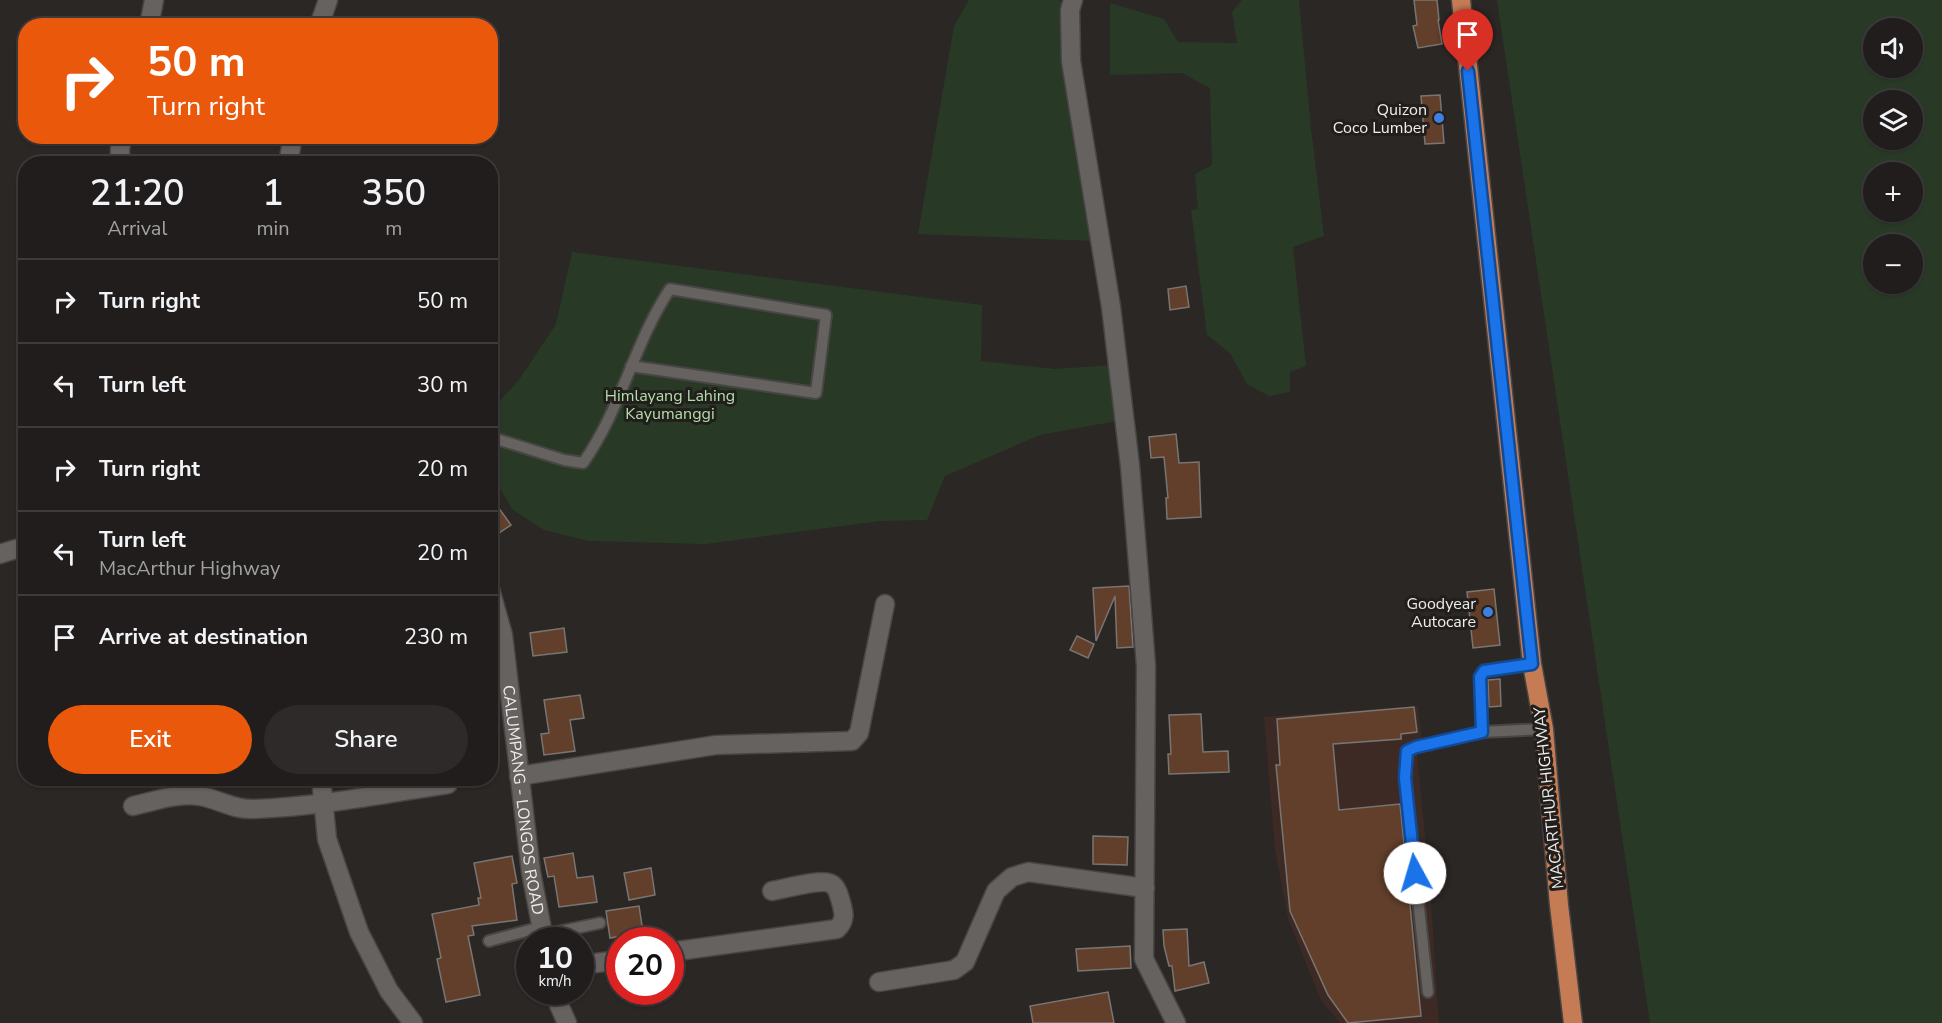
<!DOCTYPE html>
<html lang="en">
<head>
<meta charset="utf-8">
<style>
  :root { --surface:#201d1c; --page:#2d2a29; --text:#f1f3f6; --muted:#a2a2a3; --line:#3d3b3b; --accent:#ea580c }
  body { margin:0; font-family:"Nunito Sans",sans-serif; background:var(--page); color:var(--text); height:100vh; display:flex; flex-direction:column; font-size:22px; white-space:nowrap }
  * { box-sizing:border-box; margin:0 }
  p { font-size:20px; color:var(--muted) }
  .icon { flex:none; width:33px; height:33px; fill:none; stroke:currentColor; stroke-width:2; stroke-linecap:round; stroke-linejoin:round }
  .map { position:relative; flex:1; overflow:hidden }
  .drawer { position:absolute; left:18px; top:156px; width:480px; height:630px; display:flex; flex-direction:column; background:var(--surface); border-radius:24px; box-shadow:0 2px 4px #0004,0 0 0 2px var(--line) }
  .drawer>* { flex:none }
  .banner { position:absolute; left:18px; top:18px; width:480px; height:126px; border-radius:24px; box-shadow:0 2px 4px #0004,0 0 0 2px var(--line); background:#ea580c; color:#fff; overflow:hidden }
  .buttons { position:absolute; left:1863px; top:18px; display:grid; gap:12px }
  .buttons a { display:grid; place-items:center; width:60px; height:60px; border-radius:50%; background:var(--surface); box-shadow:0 2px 4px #0004,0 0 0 2px var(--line); font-size:30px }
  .speed { position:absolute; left:516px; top:927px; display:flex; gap:12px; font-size:30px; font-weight:700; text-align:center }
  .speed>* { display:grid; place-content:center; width:78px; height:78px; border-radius:50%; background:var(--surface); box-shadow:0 2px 4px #0004,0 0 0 2px var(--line); line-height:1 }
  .speed small { font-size:15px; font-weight:400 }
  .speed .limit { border:9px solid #d22; background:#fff; color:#111 }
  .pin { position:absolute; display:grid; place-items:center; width:51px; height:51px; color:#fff; margin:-62px -26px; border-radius:50% 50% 50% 0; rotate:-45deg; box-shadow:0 0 6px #0007 }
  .pin .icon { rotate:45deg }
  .me { position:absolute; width:66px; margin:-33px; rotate:354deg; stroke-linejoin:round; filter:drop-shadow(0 0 4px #0008) }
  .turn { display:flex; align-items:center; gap:21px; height:126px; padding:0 30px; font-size:27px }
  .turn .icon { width:78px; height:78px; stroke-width:2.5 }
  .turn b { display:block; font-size:42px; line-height:51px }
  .eta { display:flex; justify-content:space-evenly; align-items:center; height:102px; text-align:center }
  .eta b { font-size:36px; font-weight:600; line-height:42px }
  .cta { display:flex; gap:12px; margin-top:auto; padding:12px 30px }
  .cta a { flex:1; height:69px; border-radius:36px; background:var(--accent); color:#fff; font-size:24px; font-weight:600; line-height:69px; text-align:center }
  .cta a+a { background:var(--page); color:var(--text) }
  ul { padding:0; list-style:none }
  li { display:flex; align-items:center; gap:18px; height:84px; padding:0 30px; border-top:2px solid var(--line) }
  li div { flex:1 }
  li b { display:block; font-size:22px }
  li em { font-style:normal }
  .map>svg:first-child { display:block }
  .industrial { fill:#3d2a25 }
  .green { fill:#283a25; fill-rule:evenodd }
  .building { fill:#623f2a; stroke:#797573; stroke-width:1.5 }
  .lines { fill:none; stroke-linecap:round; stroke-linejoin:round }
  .service-casing { stroke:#484544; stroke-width:14 }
  .minor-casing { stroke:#484544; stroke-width:21 }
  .tertiary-casing { stroke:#484544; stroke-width:21 }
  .trunk-casing { stroke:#484544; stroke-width:21 }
  .service { stroke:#666260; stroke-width:10 }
  .minor { stroke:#666260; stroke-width:18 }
  .tertiary { stroke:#666260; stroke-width:18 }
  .trunk { stroke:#c57c54; stroke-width:18 }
  .route-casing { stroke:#114b97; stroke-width:15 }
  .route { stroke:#1a73e8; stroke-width:10 }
  .shop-dot { fill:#3f7fe0; stroke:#211e1c; stroke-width:2 }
  .labels { text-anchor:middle; stroke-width:6; stroke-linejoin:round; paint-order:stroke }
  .poi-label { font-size:16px; fill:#efedeb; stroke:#211e1c; text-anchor:end }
  .park-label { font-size:16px; fill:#b1dfa8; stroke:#211e1c }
  .street-label { font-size:16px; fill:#efedeb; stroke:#211e1c }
</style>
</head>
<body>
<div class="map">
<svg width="1942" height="1023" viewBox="0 0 1942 1023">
  <rect width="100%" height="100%" fill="#2a2725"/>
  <!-- industrial -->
  <polygon class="industrial" points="1418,706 1422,743 1416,744 1430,887 1439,1023 1340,1023 1321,1000 1288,919 1275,850 1264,717"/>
  <!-- green -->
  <g class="green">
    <polygon points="969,0 1058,0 1064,2 1095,241 918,234 954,26"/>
    <polygon points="1242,0 1299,0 1311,128 1324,236 1293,247 1306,366 1290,372 1290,392 1269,396 1247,384 1230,353 1207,335 1191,210 1198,209 1195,174 1212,165 1210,88 1182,73 1110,75 1110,3 1164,19 1178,42 1237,43 1232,12"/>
    <path d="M1497,0H1942V1023H1650ZM1874,28H1912V68H1874ZM1874,100H1912V140H1874ZM1874,172H1912V212H1874ZM1874,244H1912V284H1874Z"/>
    <polygon points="572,252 982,305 981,361 1055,369 1112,365 1117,421 1040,435 945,476 927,520 880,521 706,544 588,541 544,530 512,509 492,474 491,429 497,404 519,380 556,324"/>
  </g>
  <!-- building -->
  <g class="building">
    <polygon points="1414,0 1437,0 1439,20 1438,20 1442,44 1418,48 1413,26 1417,25"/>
    <polygon points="1440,95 1444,143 1425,144 1421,96"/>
    <polygon points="1186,286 1189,307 1170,310 1168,289"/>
    <polygon points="1176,434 1179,463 1199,462 1201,517 1167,519 1166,498 1168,498 1164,457 1151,458 1149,437"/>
    <polygon points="490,496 511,525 490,539"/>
    <polygon points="1129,586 1133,647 1117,648 1115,596 1096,641 1093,588"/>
    <polygon points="1494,589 1500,645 1473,648 1467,592"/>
    <polygon points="564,628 567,652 533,656 530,633"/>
    <polygon points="1077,636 1094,644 1088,658 1070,650"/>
    <polygon points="1500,679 1501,706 1489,707 1488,680"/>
    <polygon points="580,695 584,718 570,720 575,751 544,755 541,734 549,733 544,700"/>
    <polygon points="1414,707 1417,732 1401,734 1401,739 1333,744 1339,810 1400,804 1421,1016 1348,1023 1328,995 1290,911 1276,765 1280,765 1277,719"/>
    <polygon points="1201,714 1203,752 1228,751 1229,772 1169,774 1168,754 1171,754 1169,715"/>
    <polygon points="1093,836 1128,837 1127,865 1093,864"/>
    <polygon points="573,853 577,878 593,876 597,902 559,907 554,876 548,877 544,858"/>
    <polygon points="512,856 517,883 512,884 517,920 472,926 474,935 468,936 480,995 446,1002 437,959 441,958 432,914 479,905 478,898 481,898 474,863"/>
    <polygon points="651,868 655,895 629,900 624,873"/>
    <polygon points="639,906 643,932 610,938 606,911"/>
    <polygon points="1187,929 1189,966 1204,962 1209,983 1175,991 1172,966 1169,966 1164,946 1163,930"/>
    <polygon points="1130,946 1131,968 1078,971 1076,949"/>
    <polygon points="1108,992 1114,1023 1033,1023 1030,1006"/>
  </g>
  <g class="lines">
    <defs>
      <g id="service">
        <path d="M490,437L564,460L583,463C621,410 634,343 670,289L826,315L816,393L631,366"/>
        <polyline points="1482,732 1480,677 1484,671 1532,664"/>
        <polyline points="543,935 600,923"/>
        <polyline points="489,941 541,927"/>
        <polyline points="1428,992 1405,778 1407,751 1416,747 1482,732 1544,729"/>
      </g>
      <g id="minor">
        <polyline points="1073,0 1070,10 1071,61 1111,307 1130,466 1139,576 1146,666 1144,959 1176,1023"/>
        <polyline points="149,26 154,0"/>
        <polyline points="120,164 120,148 123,136"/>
        <polyline points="0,554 16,549 26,549"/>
        <polyline points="519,776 716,745 852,741 859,733 885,604"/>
        <polyline points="321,778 327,839 359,932 389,991 413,1023"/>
        <path d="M133,806C155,801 177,793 200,796C218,799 234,810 253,809C318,807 383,794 448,784"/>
        <path d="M670,952L837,929C846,920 844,913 841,902C839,896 838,889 833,885C824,877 785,889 772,891"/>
        <polyline points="580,965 620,960"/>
        <polyline points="879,982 954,970 965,962 996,891 1012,877 1028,872 1145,888"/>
      </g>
      <g id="tertiary">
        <polyline points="319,26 328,0"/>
        <polyline points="288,164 293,136"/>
        <path id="s1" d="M490,589L503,635L531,872L544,940"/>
        <polyline points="556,992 559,1005 567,1023"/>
      </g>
      <polyline id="trunk" points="1461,0 1532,664 1544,729 1559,905 1573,1023"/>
    </defs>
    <!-- service casing -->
    <use href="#service" class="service-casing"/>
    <!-- minor casing -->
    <use href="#minor" class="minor-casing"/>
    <!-- tertiary casing -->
    <use href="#tertiary" class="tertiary-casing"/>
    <!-- trunk casing -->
    <use href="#trunk" class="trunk-casing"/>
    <!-- service -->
    <use href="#service" class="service"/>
    <!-- minor -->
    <use href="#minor" class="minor"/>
    <!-- tertiary -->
    <use href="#tertiary" class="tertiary"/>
    <!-- trunk -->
    <use href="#trunk" class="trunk"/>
  </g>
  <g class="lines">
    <defs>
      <polyline id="route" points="1415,873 1405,778 1407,751 1416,747 1482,732 1480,677 1484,671 1532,664 1468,71"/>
    </defs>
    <!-- route casing -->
    <use href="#route" class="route-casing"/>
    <!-- route -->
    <use href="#route" class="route"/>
  </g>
  <!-- markers -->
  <g class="shop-dot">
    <circle cx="1439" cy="118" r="6"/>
    <circle cx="1488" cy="612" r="6"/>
  </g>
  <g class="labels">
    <!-- poi labels -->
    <g class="poi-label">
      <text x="1427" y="115">Quizon<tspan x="1427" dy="18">Coco Lumber</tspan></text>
      <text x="1476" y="609">Goodyear<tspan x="1476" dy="18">Autocare</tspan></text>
    </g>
    <!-- park labels -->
    <g class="park-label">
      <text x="670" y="401">Himlayang Lahing<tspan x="670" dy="18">Kayumanggi</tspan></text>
    </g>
    <!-- street labels -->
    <g class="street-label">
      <text transform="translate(1548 798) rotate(-96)" y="6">MACARTHUR HIGHWAY</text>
      <text dy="6" stroke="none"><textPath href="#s1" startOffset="214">CALUMPANG - LONGOS ROAD</textPath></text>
    </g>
  </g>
</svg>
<div class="buttons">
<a><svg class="icon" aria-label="sound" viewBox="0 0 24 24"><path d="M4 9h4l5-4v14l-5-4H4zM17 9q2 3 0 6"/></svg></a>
<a><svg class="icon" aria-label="layers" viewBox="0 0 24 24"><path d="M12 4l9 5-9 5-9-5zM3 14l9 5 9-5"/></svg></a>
<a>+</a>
<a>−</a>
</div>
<div class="speed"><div>10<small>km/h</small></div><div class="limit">20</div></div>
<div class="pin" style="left:1468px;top:71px;background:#d93025"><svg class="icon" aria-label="arrive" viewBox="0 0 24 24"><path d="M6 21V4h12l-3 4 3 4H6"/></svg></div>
<svg class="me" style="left:1415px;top:873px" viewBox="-20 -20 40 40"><circle r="19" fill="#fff"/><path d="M0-13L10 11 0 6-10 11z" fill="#1a73e8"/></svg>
<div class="banner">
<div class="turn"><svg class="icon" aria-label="right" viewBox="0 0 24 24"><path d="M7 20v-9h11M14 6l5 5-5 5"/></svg><div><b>50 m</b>Turn right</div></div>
</div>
<section class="drawer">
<div class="eta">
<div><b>21:20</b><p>Arrival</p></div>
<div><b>1</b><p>min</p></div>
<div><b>350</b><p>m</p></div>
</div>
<ul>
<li><svg class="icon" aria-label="right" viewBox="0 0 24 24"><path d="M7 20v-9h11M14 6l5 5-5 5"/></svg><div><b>Turn right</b></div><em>50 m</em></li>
<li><svg class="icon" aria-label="left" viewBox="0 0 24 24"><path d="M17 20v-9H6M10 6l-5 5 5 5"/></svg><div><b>Turn left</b></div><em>30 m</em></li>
<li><svg class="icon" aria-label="right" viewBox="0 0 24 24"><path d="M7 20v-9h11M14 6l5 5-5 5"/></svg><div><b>Turn right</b></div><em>20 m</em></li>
<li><svg class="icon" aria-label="left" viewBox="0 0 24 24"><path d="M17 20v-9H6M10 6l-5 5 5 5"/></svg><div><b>Turn left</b><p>MacArthur Highway</p></div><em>20 m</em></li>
<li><svg class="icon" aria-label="arrive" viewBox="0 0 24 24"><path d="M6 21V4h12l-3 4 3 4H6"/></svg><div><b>Arrive at destination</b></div><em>230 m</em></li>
</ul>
<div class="cta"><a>Exit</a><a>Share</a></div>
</section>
</div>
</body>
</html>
